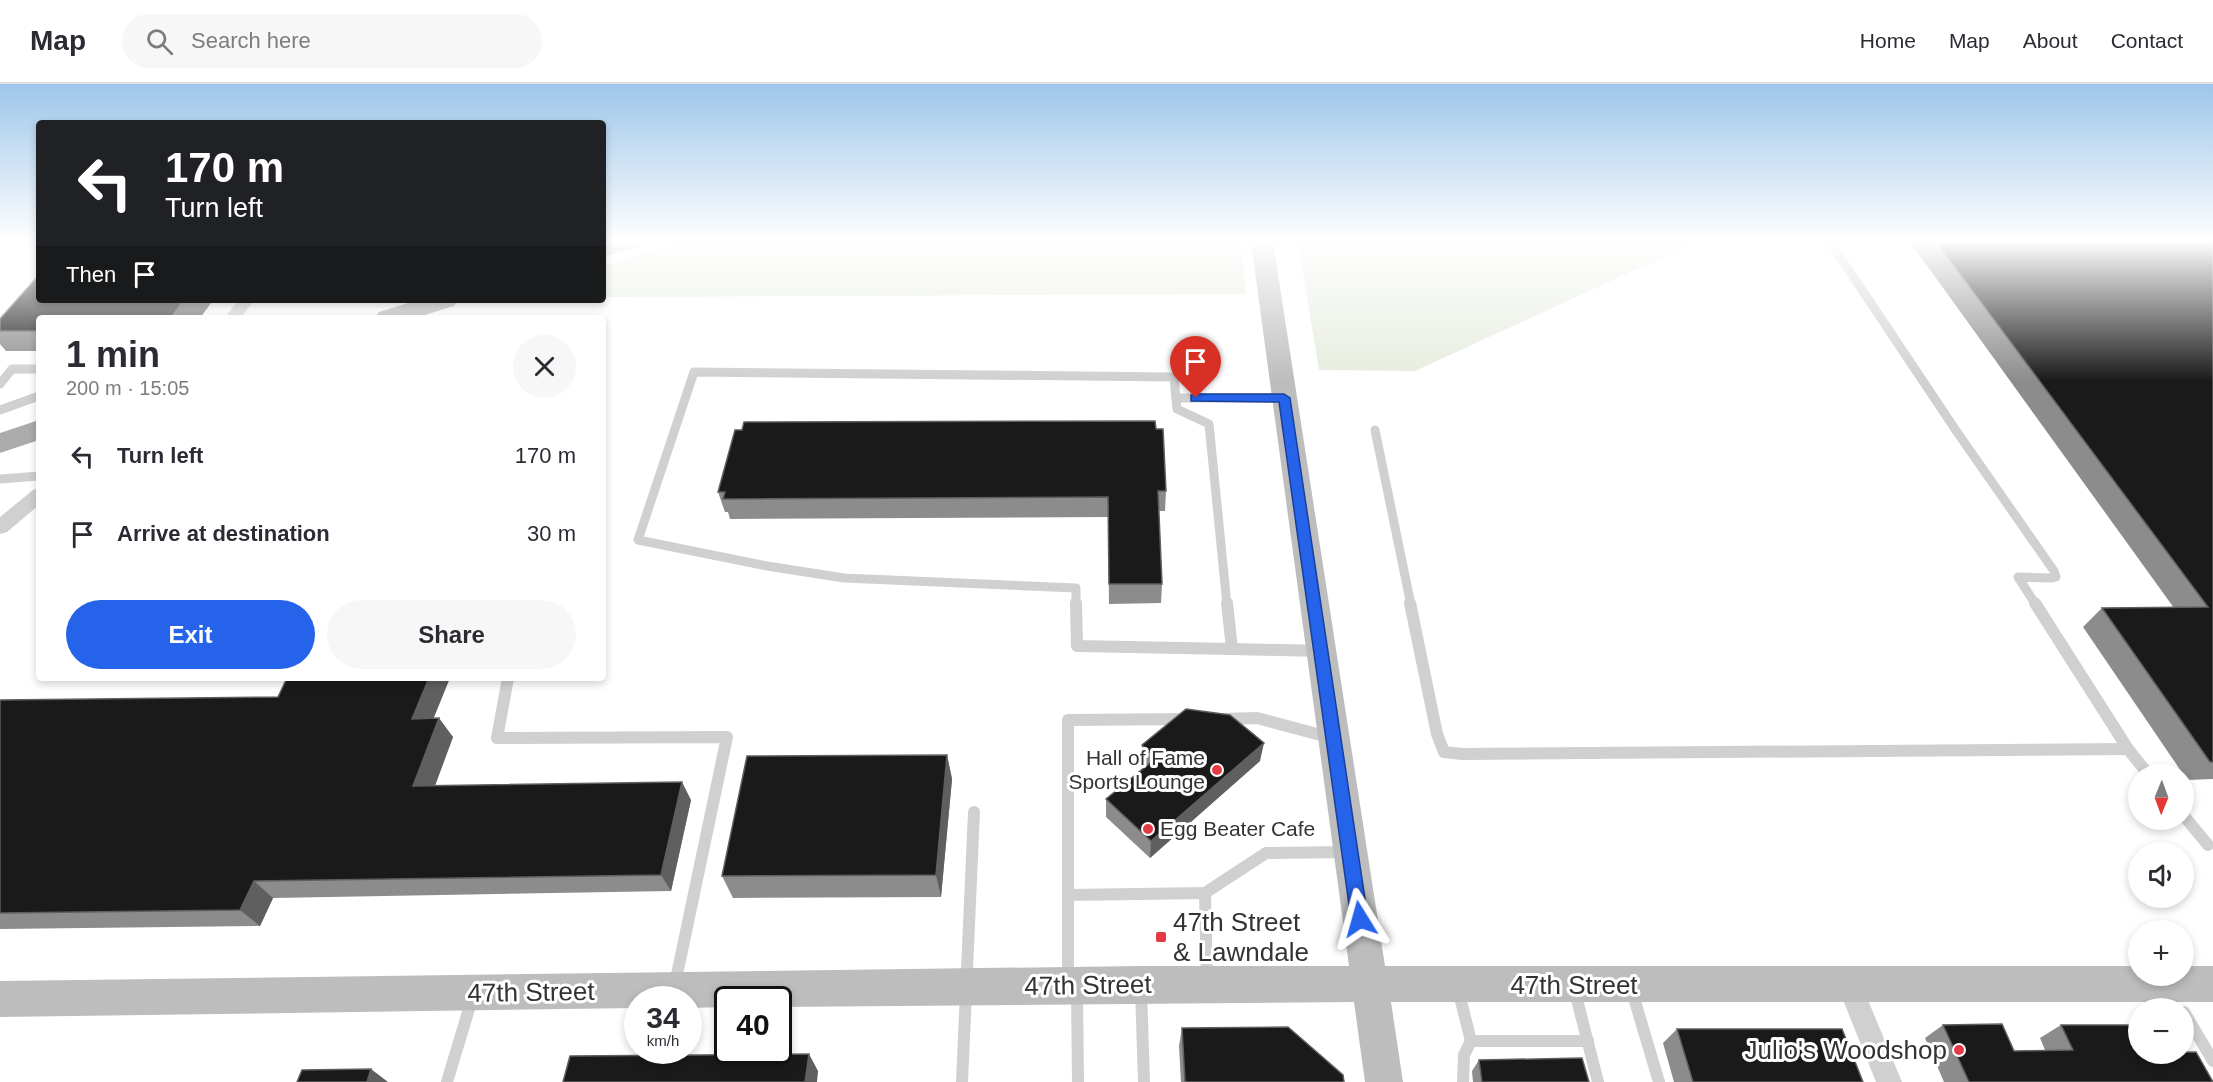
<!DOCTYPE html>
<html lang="en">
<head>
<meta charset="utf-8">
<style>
  :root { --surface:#fff; --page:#f7f7f7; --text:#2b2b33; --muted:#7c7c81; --line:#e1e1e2; --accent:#2563eb }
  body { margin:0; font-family:Arial,sans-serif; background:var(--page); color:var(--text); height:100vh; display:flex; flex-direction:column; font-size:22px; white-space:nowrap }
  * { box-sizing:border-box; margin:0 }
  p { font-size:20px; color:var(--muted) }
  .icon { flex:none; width:33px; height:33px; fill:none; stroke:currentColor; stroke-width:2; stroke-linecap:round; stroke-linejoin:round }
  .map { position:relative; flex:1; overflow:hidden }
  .drawer { position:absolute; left:36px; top:231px; width:570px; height:366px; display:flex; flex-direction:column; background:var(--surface); border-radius:6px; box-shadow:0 3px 9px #0003 }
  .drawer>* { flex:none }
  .hud { position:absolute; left:36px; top:36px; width:570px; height:183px; border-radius:6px; box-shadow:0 3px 9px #0003; background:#202124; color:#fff; overflow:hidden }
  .needle { width:39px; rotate:181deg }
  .tools { position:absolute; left:2128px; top:680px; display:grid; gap:12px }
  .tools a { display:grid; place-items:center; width:66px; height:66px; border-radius:50%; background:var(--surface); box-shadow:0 3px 9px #0003; font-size:30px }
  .speed { position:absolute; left:624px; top:902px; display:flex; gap:12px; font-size:30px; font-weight:700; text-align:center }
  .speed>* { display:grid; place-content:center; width:78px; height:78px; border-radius:50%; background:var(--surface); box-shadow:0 3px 9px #0003; line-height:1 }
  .speed small { font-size:15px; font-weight:400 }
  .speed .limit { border:3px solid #111; border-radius:9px; background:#fff; color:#111 }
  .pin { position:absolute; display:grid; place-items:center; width:51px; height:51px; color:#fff; margin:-62px -26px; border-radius:50% 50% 50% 0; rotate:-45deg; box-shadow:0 0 6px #0007 }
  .pin .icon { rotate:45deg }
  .me { position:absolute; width:66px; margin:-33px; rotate:352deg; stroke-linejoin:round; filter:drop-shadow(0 0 4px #0008) }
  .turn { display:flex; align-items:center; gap:21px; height:126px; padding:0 30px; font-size:27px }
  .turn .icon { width:78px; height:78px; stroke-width:2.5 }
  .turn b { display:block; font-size:42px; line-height:51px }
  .then { display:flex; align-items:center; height:57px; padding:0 30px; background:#0003; gap:12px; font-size:22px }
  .round { display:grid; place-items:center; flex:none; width:63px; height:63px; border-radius:32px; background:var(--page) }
  .summary { display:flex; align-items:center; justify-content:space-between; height:102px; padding:0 30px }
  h1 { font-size:36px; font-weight:700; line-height:45px }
  .primary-button { display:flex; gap:12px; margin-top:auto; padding:12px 30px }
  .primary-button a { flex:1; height:69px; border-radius:36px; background:var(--accent); color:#fff; font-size:24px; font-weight:700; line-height:69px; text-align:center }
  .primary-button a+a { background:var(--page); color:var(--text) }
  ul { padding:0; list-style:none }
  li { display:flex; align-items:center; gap:18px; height:78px; padding:0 30px }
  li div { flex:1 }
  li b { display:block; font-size:22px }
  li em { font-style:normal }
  header { display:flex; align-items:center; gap:36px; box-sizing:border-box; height:84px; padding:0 30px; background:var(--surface); border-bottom:2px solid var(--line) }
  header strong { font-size:28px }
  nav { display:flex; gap:33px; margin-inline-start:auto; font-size:21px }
  .search { width:420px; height:54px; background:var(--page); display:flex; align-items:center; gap:15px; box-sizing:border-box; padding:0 21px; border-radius:33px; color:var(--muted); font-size:22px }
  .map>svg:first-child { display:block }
  .green { fill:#e6ecdf }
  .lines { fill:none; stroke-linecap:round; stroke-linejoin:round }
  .lane-far1 { stroke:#d0d0d0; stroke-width:9 }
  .lane { stroke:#d0d0d0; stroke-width:12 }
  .street { fill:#d0d0d0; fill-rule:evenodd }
  .secondary { fill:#bdbdbd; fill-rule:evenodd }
  .primary { fill:#ababab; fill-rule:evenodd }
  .wall { fill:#8c8c8c }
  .shaded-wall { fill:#5f5f5f }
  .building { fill:#1a1a1a; stroke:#5f5f5f; stroke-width:1.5 }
  .route { fill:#2563eb; stroke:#184099; stroke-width:1.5 }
  .poi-dot { fill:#e63946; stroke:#fff; stroke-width:2 }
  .labels { text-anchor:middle; stroke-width:6; stroke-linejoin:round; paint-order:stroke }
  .poi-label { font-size:21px; fill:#333; stroke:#fff; text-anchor:end }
  .near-poi-label { font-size:26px; fill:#333; stroke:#fff; text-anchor:start }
  .near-street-label { font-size:26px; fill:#333; stroke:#fff }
</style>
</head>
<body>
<header>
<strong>Map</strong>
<div class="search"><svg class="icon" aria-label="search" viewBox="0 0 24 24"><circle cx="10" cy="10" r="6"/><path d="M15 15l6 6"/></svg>Search here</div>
<nav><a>Home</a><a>Map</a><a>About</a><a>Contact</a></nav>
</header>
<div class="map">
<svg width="2213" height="998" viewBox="0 0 2213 998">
  <rect width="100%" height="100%" fill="#fff"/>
  <!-- green -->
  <g class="green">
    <polygon points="682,158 1241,158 1246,210 603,213 603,182"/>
    <polygon points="1298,158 1696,158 1415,287 1319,286"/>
  </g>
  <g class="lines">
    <!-- lane-far1 -->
    <g class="lane-far1">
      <polyline points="1830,158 1957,348 2054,487 2056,493 2052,494 2018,493 2036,521"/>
      <polyline points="0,300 12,285 39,285"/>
      <polyline points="1176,314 1284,314"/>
      <polyline points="0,326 39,312"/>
      <polyline points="1375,346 1411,521"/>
      <polyline points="0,395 39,392"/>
      <polyline points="1076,521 1076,504 844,494 767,482 638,456 694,288 1174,293 1177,325 1209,340 1227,521"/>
    </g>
    <!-- lane -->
    <g class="lane">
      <polyline points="1076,519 1077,562 1232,565"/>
      <polyline points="1227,519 1232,565"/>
      <polyline points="1410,519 1437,650 1444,668 1462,670 2128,665"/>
      <polyline points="2035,519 2128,665 2148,690"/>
      <polyline points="1232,565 1321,567"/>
      <polyline points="508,594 497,654 727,653 675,900"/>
      <polyline points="1221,635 1257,634 1332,654"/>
      <polyline points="2184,732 2208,761"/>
      <polyline points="1205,809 1207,896"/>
      <polyline points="1068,811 1205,809 1266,769 1347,768"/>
      <polyline points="1068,895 1068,636 1187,635"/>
      <polyline points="1574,904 1598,998"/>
      <polyline points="1631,904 1659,998"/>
      <polyline points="1458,905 1471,957 1588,957"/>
      <polyline points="1141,906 1144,998"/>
      <polyline points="1077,907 1078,998"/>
      <polyline points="2184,928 2213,977"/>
      <polyline points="447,998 472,915"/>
      <polyline points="962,998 974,728"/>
      <polyline points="1463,998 1464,971 1471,957"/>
    </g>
    <!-- street -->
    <g class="street">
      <polygon points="238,216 254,216 241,234 225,234"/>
      <polygon points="39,404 39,421 7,448 0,450 0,433 33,406"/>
      <polygon points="1849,889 1858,892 1902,998 1876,998 1837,901 1840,892"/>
    </g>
    <!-- secondary -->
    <polygon class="secondary" points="1251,158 1273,158 1385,882 2139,882 2139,891 2184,891 2184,882 2213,882 2213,918 1391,918 1403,998 1365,998 1354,918 778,923 778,915 728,915 728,923 688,924 688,915 638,915 638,924 0,933 0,897 1141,882 1349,882"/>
    <!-- primary -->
    <g class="primary">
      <polygon points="603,158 641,158 638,163 603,173"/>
      <polygon points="418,216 458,216 454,222 415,234 375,234 379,228"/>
      <polygon points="39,336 39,356 0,369 0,349"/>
    </g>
  </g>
  <!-- wall -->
  <g class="wall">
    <polygon points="1910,158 2213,158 2213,695 2187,696 2184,690 2183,690 2083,543 2102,524 2174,524"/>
    <polygon points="39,216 213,216 200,234 39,234 39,267 6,267 0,260 0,235"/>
    <polygon points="1156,345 1166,407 1165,427 1159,427 1162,500 1161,519 1109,520 1108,433 730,435 728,428 725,428 718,408"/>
    <polygon points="0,616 433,634 453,653 435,702 691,716 671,807 273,814 260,842 0,845"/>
    <polygon points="1142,661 1260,677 1150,774 1106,733 1106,715 1145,683 1141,679"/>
    <polygon points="947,671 952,695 941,813 733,814 722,792"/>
    <polygon points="1943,941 2014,967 2045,966 2040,954 2061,941 2139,969 2213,998 1944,998 1925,954"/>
    <polygon points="1182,944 1344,998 1181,998 1179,962"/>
    <polygon points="1677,945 1863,998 1674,998 1663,959"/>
    <polygon points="1479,976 1589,998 1473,998 1472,987"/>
  </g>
  <!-- shaded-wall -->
  <g class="shaded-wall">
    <polygon points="184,216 213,216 200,234 171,234"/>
    <polygon points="429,594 450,594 426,653 412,635"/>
    <polygon points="439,634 453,653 428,720 413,702"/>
    <polygon points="1264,659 1260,677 1150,774 1151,757"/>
    <polygon points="947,671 952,695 941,813 936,791"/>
    <polygon points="682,698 691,716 671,807 661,791"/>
    <polygon points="254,797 273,814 260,842 240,826"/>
    <polygon points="809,970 818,987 817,998 805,998"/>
    <polygon points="371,985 388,998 367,998"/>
  </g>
  <!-- building -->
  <g class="building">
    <polygon points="1936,158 2213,158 2213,678 2210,678 2102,524 2208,523"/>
    <polygon points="39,191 39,216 184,216 171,234 39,234 39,247 0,247 0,235"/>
    <polygon points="1155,337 1156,345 1163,345 1166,407 1158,407 1162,500 1109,500 1108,413 723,415 725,408 718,408 735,346 742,346 744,338"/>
    <polygon points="287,594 429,594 412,635 439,634 413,702 682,698 661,791 254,797 240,826 0,829 0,616 278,613"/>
    <polygon points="1186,625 1230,631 1264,659 1151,757 1106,715 1156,674 1142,661"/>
    <polygon points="947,671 936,791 722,792 747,672"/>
    <polygon points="2002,940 2014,967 2073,966 2061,941 2139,941 2139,969 2196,968 2213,998 1969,998 1943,941"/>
    <polygon points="1288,943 1343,991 1344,998 1185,998 1182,944"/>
    <polygon points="1677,945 1842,945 1863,998 1693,998"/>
    <polygon points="809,970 805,998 563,998 570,972"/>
    <polygon points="1582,974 1589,998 1482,998 1479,976"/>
    <polygon points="371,985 367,998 297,998 302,986"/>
  </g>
  <!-- sky -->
  <linearGradient id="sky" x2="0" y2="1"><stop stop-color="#9ec6ea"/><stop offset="0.53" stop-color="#fff"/><stop offset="1" stop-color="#fff" stop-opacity="0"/></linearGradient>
  <rect width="2213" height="297" fill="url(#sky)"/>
  <!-- route -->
  <polygon class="route" points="1196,310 1284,310 1290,314 1368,835 1366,840 1360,842 1354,840 1351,835 1279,318 1191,317 1191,311"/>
  <!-- markers -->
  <g class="poi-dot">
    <circle cx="1217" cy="686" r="6"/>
    <circle cx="1148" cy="745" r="6"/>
    <rect x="1155" y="847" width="12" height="12" rx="3"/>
    <circle cx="1959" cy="966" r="6"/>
  </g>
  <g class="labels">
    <!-- poi labels -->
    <g class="poi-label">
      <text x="1205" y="681">Hall of Fame<tspan x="1205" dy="24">Sports Lounge</tspan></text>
      <text x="1160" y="752" text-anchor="start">Egg Beater Cafe</text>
    </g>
    <!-- near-poi labels -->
    <g class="near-poi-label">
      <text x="1173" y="847">47th Street<tspan x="1173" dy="30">&amp; Lawndale</tspan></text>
      <text x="1947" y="975" text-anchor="end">Julio's Woodshop</text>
    </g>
    <!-- near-street labels -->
    <g class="near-street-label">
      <text transform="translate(1088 901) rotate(-1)" y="9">47th Street</text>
      <text x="1574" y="910">47th Street</text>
      <text transform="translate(531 908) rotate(-1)" y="9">47th Street</text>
    </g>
  </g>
</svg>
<div class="tools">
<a><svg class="needle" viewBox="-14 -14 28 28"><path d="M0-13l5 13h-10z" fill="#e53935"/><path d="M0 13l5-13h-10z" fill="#7c7c81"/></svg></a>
<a><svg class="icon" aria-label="sound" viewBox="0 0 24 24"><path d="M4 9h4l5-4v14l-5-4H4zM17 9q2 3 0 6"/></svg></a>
<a>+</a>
<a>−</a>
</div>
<div class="speed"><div>34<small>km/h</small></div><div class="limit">40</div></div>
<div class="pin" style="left:1196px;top:314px;background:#d93025"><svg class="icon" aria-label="arrive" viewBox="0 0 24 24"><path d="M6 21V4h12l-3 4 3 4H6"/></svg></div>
<svg class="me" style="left:1360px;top:835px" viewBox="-20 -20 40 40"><path d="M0-17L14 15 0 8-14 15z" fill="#2563eb" stroke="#fff" stroke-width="4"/></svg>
<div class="hud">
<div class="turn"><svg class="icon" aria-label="left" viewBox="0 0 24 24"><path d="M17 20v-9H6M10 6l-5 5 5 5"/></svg><div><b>170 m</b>Turn left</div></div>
<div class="then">Then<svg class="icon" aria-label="arrive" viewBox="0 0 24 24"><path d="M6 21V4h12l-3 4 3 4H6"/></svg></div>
</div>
<section class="drawer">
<div class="summary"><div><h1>1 min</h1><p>200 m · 15:05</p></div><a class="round"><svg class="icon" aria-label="close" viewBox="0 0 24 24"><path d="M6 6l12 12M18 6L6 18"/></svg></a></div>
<ul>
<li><svg class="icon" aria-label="left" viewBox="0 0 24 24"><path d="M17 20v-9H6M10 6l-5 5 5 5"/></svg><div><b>Turn left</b></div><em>170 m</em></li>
<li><svg class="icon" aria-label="arrive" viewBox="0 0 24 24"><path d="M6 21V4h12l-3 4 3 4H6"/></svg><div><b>Arrive at destination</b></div><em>30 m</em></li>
</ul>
<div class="primary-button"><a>Exit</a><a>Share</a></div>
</section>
</div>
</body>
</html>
